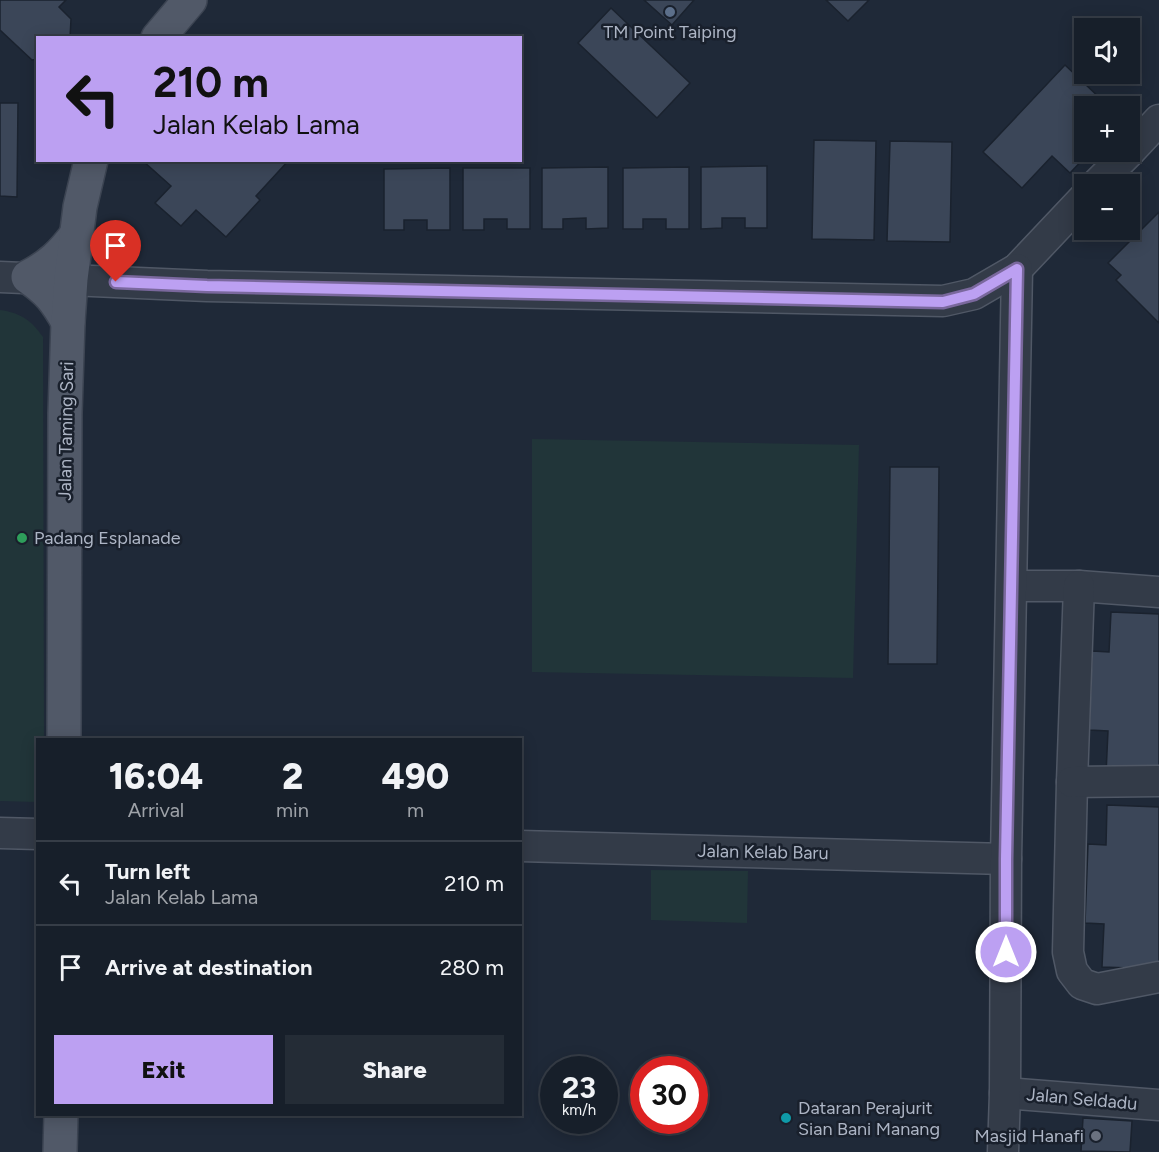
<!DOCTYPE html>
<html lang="en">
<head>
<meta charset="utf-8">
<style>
  :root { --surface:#171f2a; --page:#242c36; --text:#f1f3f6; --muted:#9ea2a8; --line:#363d47; --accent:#bca0f2 }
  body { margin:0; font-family:Figtree,sans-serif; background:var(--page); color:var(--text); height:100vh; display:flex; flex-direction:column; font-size:22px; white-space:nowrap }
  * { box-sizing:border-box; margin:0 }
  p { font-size:20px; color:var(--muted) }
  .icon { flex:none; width:33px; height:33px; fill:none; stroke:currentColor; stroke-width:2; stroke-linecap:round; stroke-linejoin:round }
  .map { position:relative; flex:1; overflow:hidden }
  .details { position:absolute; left:36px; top:738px; width:486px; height:378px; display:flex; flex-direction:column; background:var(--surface); border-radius:0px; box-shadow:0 3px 15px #0003,0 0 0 2px var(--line) }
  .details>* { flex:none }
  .hud { position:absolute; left:36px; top:36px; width:486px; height:126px; border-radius:0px; box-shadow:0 3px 15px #0003,0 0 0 2px var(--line); background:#bca0f2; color:#111; overflow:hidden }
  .tools { position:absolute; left:1074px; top:18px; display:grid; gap:12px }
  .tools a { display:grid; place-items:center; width:66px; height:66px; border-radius:0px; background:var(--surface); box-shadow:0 3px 15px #0003,0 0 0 2px var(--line); font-size:30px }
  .speed { position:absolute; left:540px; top:1056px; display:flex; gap:12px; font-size:30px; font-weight:700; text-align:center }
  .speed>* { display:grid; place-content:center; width:78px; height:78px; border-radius:50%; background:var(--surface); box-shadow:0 3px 15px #0003,0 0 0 2px var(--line); line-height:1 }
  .speed small { font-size:15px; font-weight:400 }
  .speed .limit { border:9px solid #d22; background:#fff; color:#111 }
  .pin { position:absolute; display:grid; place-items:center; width:51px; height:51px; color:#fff; margin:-62px -26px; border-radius:50% 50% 50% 0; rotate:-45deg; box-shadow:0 0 6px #0007 }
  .pin .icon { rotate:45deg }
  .me { position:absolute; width:66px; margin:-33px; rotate:0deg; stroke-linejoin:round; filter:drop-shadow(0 0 4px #0008) }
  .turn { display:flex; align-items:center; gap:21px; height:126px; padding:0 18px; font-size:27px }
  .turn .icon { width:78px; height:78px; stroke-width:2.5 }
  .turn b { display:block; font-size:42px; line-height:51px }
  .eta { display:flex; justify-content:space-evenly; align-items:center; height:102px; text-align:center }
  .eta b { font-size:36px; font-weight:800; line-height:42px }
  .primary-button { display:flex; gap:12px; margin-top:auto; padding:12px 18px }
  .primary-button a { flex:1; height:69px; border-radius:0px; background:var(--accent); color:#111; font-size:24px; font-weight:800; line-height:69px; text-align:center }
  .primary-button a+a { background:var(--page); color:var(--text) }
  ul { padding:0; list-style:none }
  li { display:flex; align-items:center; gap:18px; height:84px; padding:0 18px; border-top:2px solid var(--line) }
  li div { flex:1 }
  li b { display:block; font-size:22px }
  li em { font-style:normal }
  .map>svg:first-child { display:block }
  .green { fill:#213539 }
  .building { fill:#3b4658; stroke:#1a222e; stroke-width:1.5 }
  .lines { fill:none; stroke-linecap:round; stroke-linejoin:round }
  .minor-casing { stroke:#505866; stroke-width:33 }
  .major-casing { stroke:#3c4452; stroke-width:36 }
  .minor { stroke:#333b48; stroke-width:30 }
  .major { stroke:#515968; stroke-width:33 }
  .route-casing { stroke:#7a689d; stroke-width:15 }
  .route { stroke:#bca0f2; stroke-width:10 }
  .service-dot { fill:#5c6f8a; stroke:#19202c; stroke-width:2 }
  .leisure-dot { fill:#2e9e5b; stroke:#19202c; stroke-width:2 }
  .culture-dot { fill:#0f9aa8; stroke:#19202c; stroke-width:2 }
  .worship-dot { fill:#6b7280; stroke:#19202c; stroke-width:2 }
  .labels { text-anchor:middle; stroke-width:5; stroke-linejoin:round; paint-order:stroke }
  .poi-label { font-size:18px; fill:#adb5c5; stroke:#19202c; text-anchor:start }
  .street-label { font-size:18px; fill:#adb5c5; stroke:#19202c }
</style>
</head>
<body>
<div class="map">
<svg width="1159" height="1152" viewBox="0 0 1159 1152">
  <rect width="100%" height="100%" fill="#1f2938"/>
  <!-- green -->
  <g class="green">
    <path d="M0,310C21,313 31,320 43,337L44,739L38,740L37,802L0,801Z"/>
    <polygon points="532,439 859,445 853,678 532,672"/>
    <polygon points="651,870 748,871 747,923 651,920"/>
  </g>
  <!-- building -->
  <g class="building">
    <polygon points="0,0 66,0 59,7 71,19 70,38 38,38 38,59 32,60 0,30"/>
    <polygon points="644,0 694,0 672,25"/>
    <polygon points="826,0 869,0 848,21"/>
    <polygon points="611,8 690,83 657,118 578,43"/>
    <polygon points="1065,65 1105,103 1101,106 1084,106 1084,125 1073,136 1084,147 1084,152 1090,152 1070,173 1052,156 1022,188 983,152"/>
    <polygon points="0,103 18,103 17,197 0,196"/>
    <polygon points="814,140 876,141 874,240 812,239"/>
    <polygon points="890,141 952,142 950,242 887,241"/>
    <polygon points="289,160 256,196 260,200 226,237 196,210 181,226 155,203 171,186 143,161"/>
    <polygon points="767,166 767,228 745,228 745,218 722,218 722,228 701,229 701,167"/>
    <polygon points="608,167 608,228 586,229 586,218 563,219 563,229 542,229 542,168"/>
    <polygon points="689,167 689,229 666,229 666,219 643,219 643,229 623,229 623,168"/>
    <polygon points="450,168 450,230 427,230 427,220 404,220 404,230 384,230 384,169"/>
    <polygon points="463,168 530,168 530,229 507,229 507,219 484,219 484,230 463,230"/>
    <polygon points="1159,212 1159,323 1116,280 1121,275 1108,263"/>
    <polygon points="890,467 939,467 937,664 888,664"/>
    <polygon points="1111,612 1159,614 1159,775 1106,774 1108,731 1089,730 1092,651 1109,652"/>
    <polygon points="1107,805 1159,807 1159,969 1102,967 1104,924 1085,923 1088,844 1106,845"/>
    <polygon points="1083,1118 1132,1121 1130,1152 1081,1151"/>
  </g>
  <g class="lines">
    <defs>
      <g id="minor">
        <polyline points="1130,151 1159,120"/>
        <polyline points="1097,184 1129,152"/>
        <polyline points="0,277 207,286 943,301 974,294 1017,269 1084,198"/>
        <polyline points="1012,586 1079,586 1159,592"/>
        <polyline points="1079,586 1072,782 1068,952 1072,971 1082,984 1097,989 1159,977"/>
        <polyline points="1072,782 1159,781"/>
        <polyline points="0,833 38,834"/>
        <polyline points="520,846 1006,859"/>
        <polyline points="1005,1093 1159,1105"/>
        <polyline points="1003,1152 1005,1093 1006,859 1017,269"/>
      </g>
      <g id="major">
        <polyline points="158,38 190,0"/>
        <path d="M68,322C56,301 49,291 28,277C51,265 62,254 77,234"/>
        <polyline points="64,740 65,413 68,322 71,279 80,207 91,160"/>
        <polyline points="60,1152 61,1114"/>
      </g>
    </defs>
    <!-- minor casing -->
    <use href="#minor" class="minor-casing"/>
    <!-- major casing -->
    <use href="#major" class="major-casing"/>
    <!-- minor -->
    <use href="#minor" class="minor"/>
    <!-- major -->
    <use href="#major" class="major"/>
  </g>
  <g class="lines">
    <defs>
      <polyline id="route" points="116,282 207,286 943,302 974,294 1017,269 1006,859 1006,952"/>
    </defs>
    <!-- route casing -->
    <use href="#route" class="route-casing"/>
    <!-- route -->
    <use href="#route" class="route"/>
  </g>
  <!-- markers -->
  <circle class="service-dot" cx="670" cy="12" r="6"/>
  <circle class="leisure-dot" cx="22" cy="538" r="6"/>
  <circle class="culture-dot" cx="786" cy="1118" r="6"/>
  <circle class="worship-dot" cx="1096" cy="1136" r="6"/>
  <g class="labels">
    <!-- poi labels -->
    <g class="poi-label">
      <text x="670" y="38" text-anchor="middle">TM Point Taiping</text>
      <text x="34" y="544">Padang Esplanade</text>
      <text x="798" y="1114">Dataran Perajurit<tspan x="798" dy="21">Sian Bani Manang</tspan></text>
      <text x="1084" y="1142" text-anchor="end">Masjid Hanafi</text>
    </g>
    <!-- street labels -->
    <g class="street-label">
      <text transform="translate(66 431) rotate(-89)" y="6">Jalan Taming Sari</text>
      <text transform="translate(763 852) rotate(1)" y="6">Jalan Kelab Baru</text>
      <text transform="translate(1082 1099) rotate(5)" y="6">Jalan Seldadu</text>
    </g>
  </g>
</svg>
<div class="tools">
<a><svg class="icon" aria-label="sound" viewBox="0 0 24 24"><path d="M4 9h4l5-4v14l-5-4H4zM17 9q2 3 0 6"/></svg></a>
<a>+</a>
<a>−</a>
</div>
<div class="speed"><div>23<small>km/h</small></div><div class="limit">30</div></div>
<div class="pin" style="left:116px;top:282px;background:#d93025"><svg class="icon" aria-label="arrive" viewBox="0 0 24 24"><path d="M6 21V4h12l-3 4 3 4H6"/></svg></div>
<svg class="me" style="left:1006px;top:952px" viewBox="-20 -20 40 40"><circle r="17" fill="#bca0f2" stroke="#fff" stroke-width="3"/><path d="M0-11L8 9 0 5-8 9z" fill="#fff"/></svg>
<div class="hud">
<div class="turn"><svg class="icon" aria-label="left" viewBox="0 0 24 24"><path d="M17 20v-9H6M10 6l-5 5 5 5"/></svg><div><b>210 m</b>Jalan Kelab Lama</div></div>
</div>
<section class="details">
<div class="eta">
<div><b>16:04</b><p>Arrival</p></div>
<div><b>2</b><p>min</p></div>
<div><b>490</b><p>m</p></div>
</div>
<ul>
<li><svg class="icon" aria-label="left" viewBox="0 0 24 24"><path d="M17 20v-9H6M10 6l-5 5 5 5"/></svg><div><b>Turn left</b><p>Jalan Kelab Lama</p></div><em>210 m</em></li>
<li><svg class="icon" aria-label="arrive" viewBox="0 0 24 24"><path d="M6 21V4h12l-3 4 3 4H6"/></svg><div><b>Arrive at destination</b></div><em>280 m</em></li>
</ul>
<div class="primary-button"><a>Exit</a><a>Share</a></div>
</section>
</div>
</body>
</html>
